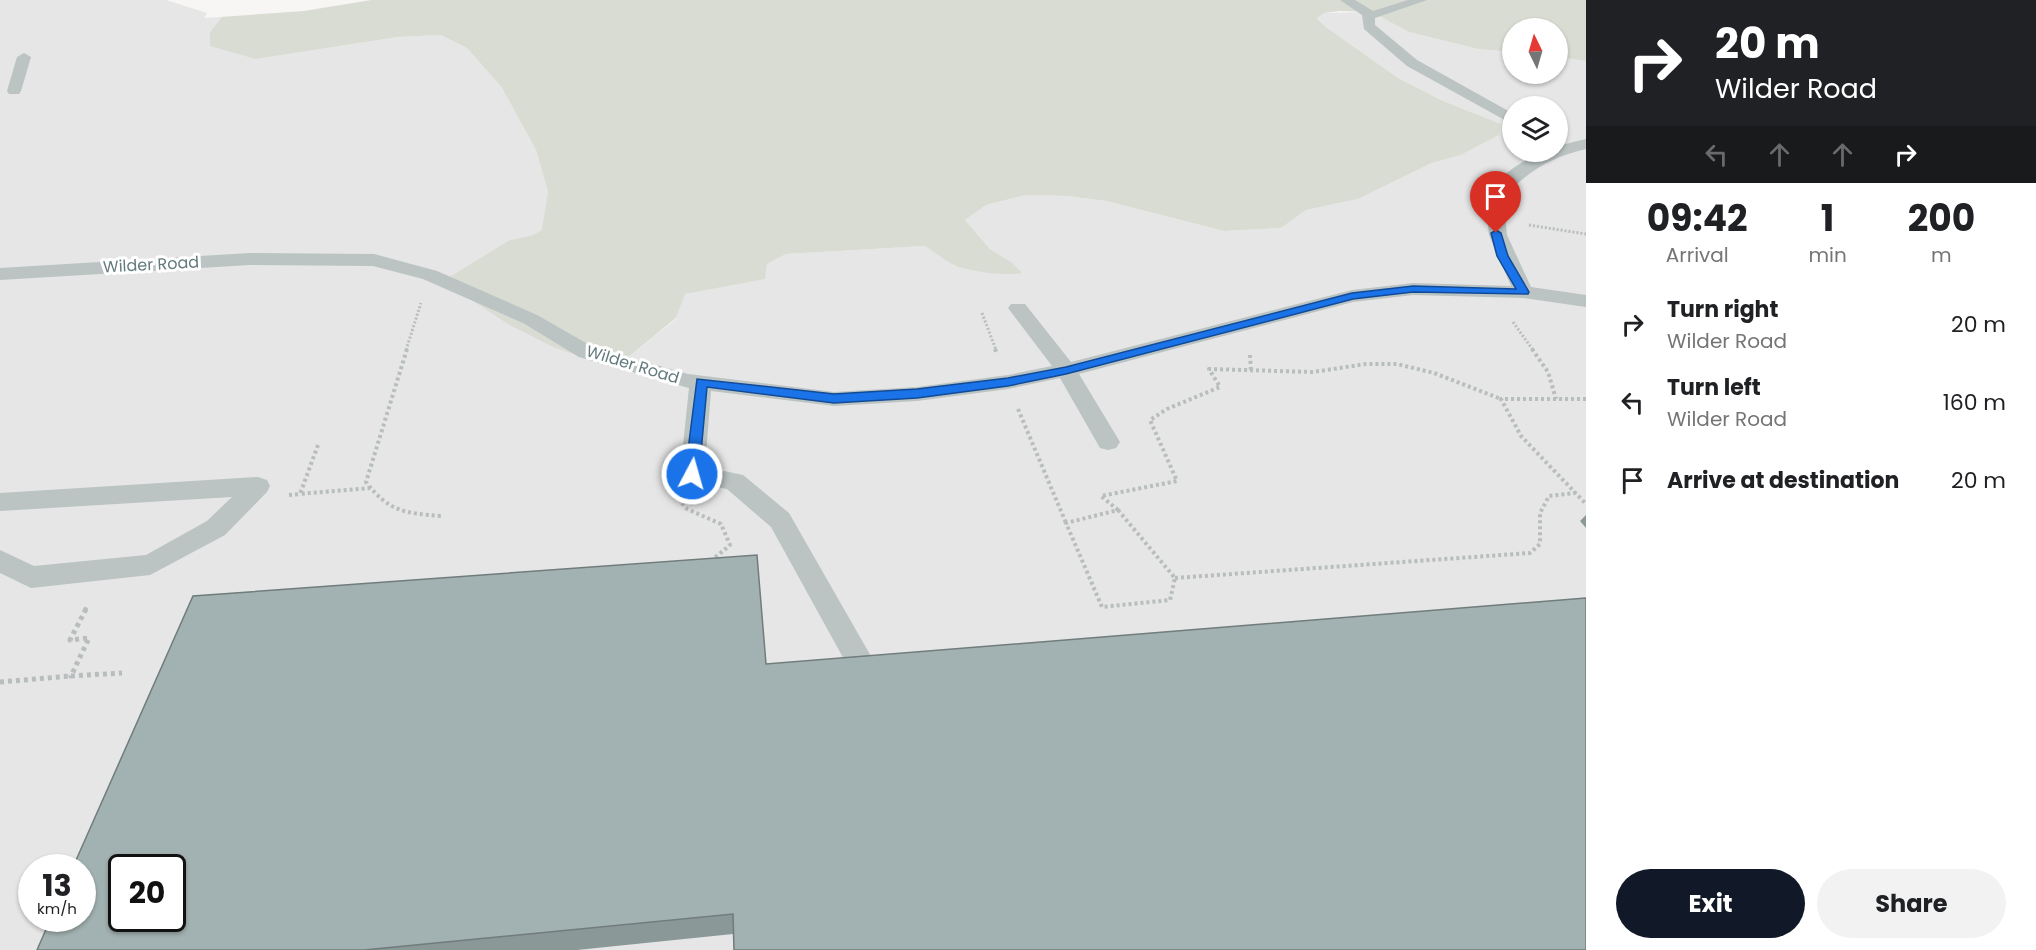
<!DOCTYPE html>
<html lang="en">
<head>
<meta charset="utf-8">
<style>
  :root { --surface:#fff; --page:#f2f2f2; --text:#202124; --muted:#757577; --accent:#111827 }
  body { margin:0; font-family:Poppins,sans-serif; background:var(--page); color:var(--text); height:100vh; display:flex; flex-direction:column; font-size:22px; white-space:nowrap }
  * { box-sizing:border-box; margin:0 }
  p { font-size:20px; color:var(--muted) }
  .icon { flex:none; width:33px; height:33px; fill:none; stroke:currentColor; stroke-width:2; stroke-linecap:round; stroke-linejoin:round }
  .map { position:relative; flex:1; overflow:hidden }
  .drawer { display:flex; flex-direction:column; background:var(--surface); width:450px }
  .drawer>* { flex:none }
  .hud { background:#202124; color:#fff; overflow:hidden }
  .needle { width:39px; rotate:355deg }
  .buttons { position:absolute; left:1502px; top:18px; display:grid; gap:12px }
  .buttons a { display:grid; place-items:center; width:66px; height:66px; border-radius:50%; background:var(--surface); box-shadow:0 2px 4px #0004; font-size:30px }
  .speed { position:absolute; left:18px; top:854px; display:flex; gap:12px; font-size:30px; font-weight:700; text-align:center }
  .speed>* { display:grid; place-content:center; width:78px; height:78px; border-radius:50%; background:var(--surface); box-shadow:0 2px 4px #0004; line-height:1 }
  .speed small { font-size:15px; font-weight:400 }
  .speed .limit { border:3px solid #111; border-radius:9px; background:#fff; color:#111 }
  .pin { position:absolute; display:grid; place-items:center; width:51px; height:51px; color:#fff; margin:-62px -26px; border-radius:50% 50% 50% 0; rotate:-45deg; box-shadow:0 0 6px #0007 }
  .pin .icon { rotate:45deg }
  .me { position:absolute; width:66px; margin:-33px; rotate:6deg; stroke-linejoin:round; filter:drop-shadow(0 0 4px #0008) }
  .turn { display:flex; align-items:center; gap:21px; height:126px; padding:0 30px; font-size:27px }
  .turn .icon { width:78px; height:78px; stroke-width:2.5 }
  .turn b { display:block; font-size:42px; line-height:51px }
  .lanes { display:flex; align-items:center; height:57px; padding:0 30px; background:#0003; justify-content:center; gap:30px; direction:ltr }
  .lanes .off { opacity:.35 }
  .eta { display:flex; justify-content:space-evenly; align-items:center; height:102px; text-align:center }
  .eta b { font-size:36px; font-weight:700; line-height:42px }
  .primary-button { display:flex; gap:12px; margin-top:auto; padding:12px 30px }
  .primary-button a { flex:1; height:69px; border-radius:36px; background:var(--accent); color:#fff; font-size:24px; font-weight:700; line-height:69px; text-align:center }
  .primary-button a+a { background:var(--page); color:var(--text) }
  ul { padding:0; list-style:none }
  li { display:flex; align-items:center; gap:18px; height:78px; padding:0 30px }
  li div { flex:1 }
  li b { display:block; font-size:22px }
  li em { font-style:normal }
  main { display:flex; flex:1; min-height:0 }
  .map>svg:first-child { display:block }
  .built { fill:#e5e6e5; fill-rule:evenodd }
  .green { fill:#d9dcd3 }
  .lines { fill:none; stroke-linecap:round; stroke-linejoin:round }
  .path-far2 { stroke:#b8bdbd; stroke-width:3; stroke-dasharray:2 2; stroke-linecap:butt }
  .path-far1 { stroke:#b8bdbd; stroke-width:4; stroke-dasharray:3 3; stroke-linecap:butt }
  .path { stroke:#b8bdbd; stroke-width:5; stroke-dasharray:4 4; stroke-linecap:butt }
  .service { fill:#bbc3c3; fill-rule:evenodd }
  .wall { fill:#8b9898 }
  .building { fill:#a2b1b1; stroke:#717c7c; stroke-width:1.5; fill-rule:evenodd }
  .route { fill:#1a73e8; stroke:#114b97; stroke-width:1.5 }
  .labels { text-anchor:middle; stroke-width:6; stroke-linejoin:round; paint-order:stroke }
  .street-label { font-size:16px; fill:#637b7d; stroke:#fff }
</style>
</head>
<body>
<main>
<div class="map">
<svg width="1586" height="950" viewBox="0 0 1586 950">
  <rect width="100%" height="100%" fill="#f7f6f4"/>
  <!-- built -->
  <path class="built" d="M0,0H166L207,13L204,18L222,17L210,32L256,59L398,37L441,35L467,48L502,88L536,150L548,192L543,230L533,235L510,240L615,368L676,319L684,294L764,279L767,264L786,254L924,246L938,252L954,266L1011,262L990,249L965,220L986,205L1026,195L1067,196L1106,201L1224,231L1281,228L1306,210L1358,199L1432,163L1461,155L1499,135L1501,124L1441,100L1398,78L1326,27L1317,17L1324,13L1371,12L1409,32L1478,49L1512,52V74H1557V57L1586,61V950H0ZM1512,106H1557V152H1512ZM32,867H82V918H32ZM122,867H172V918H122Z"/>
  <!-- green -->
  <path class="green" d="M371,0H1586V61L1557,57V28H1512V52L1478,49L1409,32L1371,12L1340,11L1324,13L1317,18L1326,27L1398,78L1441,100L1501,124L1499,135L1461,155L1432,163L1358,199L1306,210L1281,228L1224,231L1106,201L1067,196L1026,195L986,205L965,220L990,249L1011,262L1022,273C1002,276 975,272 956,266C948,264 936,251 924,246L786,254L767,264L765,279L685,294L676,318L615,368L553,347L508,324L443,281L510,240L533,235L542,230L548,192L536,150L502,88L467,48L441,35L398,37L256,59L210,46V32L222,17H220L304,11Z"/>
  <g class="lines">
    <!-- path-far2 -->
    <g class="path-far2">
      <polyline points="1529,225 1586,234"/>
      <polyline points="982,313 996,350"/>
      <polyline points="1513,322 1533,350"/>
      <polyline points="406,350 421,303"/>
    </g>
    <!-- path-far1 -->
    <g class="path-far1">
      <path d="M407,349L366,482C389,512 405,513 441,516"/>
      <polyline points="995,349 997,354"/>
      <polyline points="1532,349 1548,372 1556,399"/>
      <polyline points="1250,355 1251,371"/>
      <polyline points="1586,399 1501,399 1521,436 1586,504"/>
      <polyline points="1018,409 1066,523"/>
      <polyline points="318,445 300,494 370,488"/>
      <polyline points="289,495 300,494"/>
      <polyline points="682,503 687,509 721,524 730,545 712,560"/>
      <polygon points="1118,510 1175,578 1170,600 1102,607 1066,523"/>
      <polyline points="1118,510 1101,496 1177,481 1150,420 1167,409 1220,387 1209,369 1313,372 1366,364 1397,364 1434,373 1501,399"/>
      <polyline points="1175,578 1530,553 1540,544 1540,513 1549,496 1575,493"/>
      <polyline points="85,610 87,606"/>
    </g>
    <!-- path -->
    <g class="path">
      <polyline points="86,609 70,640 89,638 71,676 122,673"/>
      <polyline points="0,682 71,676"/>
    </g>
    <!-- service -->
    <g class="service">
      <polygon points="1340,0 1355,0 1373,11 1408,0 1427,0 1375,18 1375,25 1417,60 1512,113 1512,124 1407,66 1364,29 1362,15"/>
      <polygon points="24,53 31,57 21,91 19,94 9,94 7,91 17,57"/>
      <path d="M1586,139V149C1549,158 1529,171 1503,197L1507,235L1531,287L1586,295V307L1524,298L1413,295L1353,302L1079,374L1120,442L1116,448L1108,450L1100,448L1060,378L1008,389L917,401L834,406L711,391L705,467L743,475L789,513L880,672L876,681L866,685L856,681L771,527L727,489L684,480L680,474L689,388L579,357L523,323L423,279L373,266L250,265L0,280V268L250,253L374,254L437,271L537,315L593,347L688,374L834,392L917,387L1008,375L1052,366L1008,308L1011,304H1025L1071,362L1352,290L1413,283L1511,286L1489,235L1485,196C1501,174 1529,152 1557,152V146Z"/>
      <polygon points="258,477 267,480 270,486 267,492 225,535 150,575 31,588 0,573 0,550 34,566 146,555 207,521 232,497 0,511 0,493"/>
    </g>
  </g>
  <!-- wall -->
  <g class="wall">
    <polygon points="1586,515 1586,528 1580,521"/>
    <polygon points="766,664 733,934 577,950 37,950"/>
  </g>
  <!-- building -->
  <path class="building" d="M757,555L766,664L1586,598V950H734L733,914L364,950H37L51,918H82V867H73L193,596ZM122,867H172V918H122Z"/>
  <!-- route -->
  <polygon class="route" points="1496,230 1501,233 1508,256 1529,292 1528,294 1413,292 1353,299 1066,374 1008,386 917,398 834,403 707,387 699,474 692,479 685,474 697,379 834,394 917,389 1008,378 1066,367 1352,293 1413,286 1516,289 1497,256 1491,233"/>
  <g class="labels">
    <!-- street labels -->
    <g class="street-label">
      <text transform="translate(151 264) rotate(-3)" y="6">Wilder Road</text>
      <text transform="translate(633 364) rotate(17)" y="6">Wilder Road</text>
    </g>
  </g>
</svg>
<div class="buttons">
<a><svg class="needle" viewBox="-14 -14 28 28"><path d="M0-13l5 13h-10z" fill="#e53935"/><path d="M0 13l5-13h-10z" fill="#757577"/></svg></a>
<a><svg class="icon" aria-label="layers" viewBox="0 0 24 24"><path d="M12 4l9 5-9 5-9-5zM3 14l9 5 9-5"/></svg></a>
</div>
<div class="speed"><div>13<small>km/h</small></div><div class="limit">20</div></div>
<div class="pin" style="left:1496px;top:233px;background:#d93025"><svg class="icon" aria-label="arrive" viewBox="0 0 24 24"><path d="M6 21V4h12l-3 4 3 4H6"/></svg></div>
<svg class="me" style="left:692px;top:474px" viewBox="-20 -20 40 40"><circle r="17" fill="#1a73e8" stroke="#fff" stroke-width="3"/><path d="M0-11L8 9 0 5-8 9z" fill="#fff"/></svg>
</div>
<section class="drawer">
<div class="hud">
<div class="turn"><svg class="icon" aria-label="right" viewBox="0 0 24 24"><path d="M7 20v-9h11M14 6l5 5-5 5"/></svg><div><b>20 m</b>Wilder Road</div></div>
<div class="lanes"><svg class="icon off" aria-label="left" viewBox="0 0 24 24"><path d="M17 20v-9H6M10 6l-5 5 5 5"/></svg><svg class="icon off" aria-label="ahead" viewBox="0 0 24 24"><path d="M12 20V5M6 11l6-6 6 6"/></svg><svg class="icon off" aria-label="ahead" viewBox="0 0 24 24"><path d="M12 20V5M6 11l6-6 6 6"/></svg><svg class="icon" aria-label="right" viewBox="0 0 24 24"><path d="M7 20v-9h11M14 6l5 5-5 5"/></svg></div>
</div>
<div class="eta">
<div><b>09:42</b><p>Arrival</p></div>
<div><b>1</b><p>min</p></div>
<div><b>200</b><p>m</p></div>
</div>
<ul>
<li><svg class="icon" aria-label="right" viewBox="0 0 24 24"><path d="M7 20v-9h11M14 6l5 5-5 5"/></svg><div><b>Turn right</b><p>Wilder Road</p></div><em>20 m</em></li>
<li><svg class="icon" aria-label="left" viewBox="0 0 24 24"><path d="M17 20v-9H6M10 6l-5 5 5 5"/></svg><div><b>Turn left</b><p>Wilder Road</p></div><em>160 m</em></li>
<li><svg class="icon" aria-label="arrive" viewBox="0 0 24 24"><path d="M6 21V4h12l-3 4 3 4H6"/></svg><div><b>Arrive at destination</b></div><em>20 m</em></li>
</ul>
<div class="primary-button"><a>Exit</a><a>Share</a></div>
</section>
</main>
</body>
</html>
